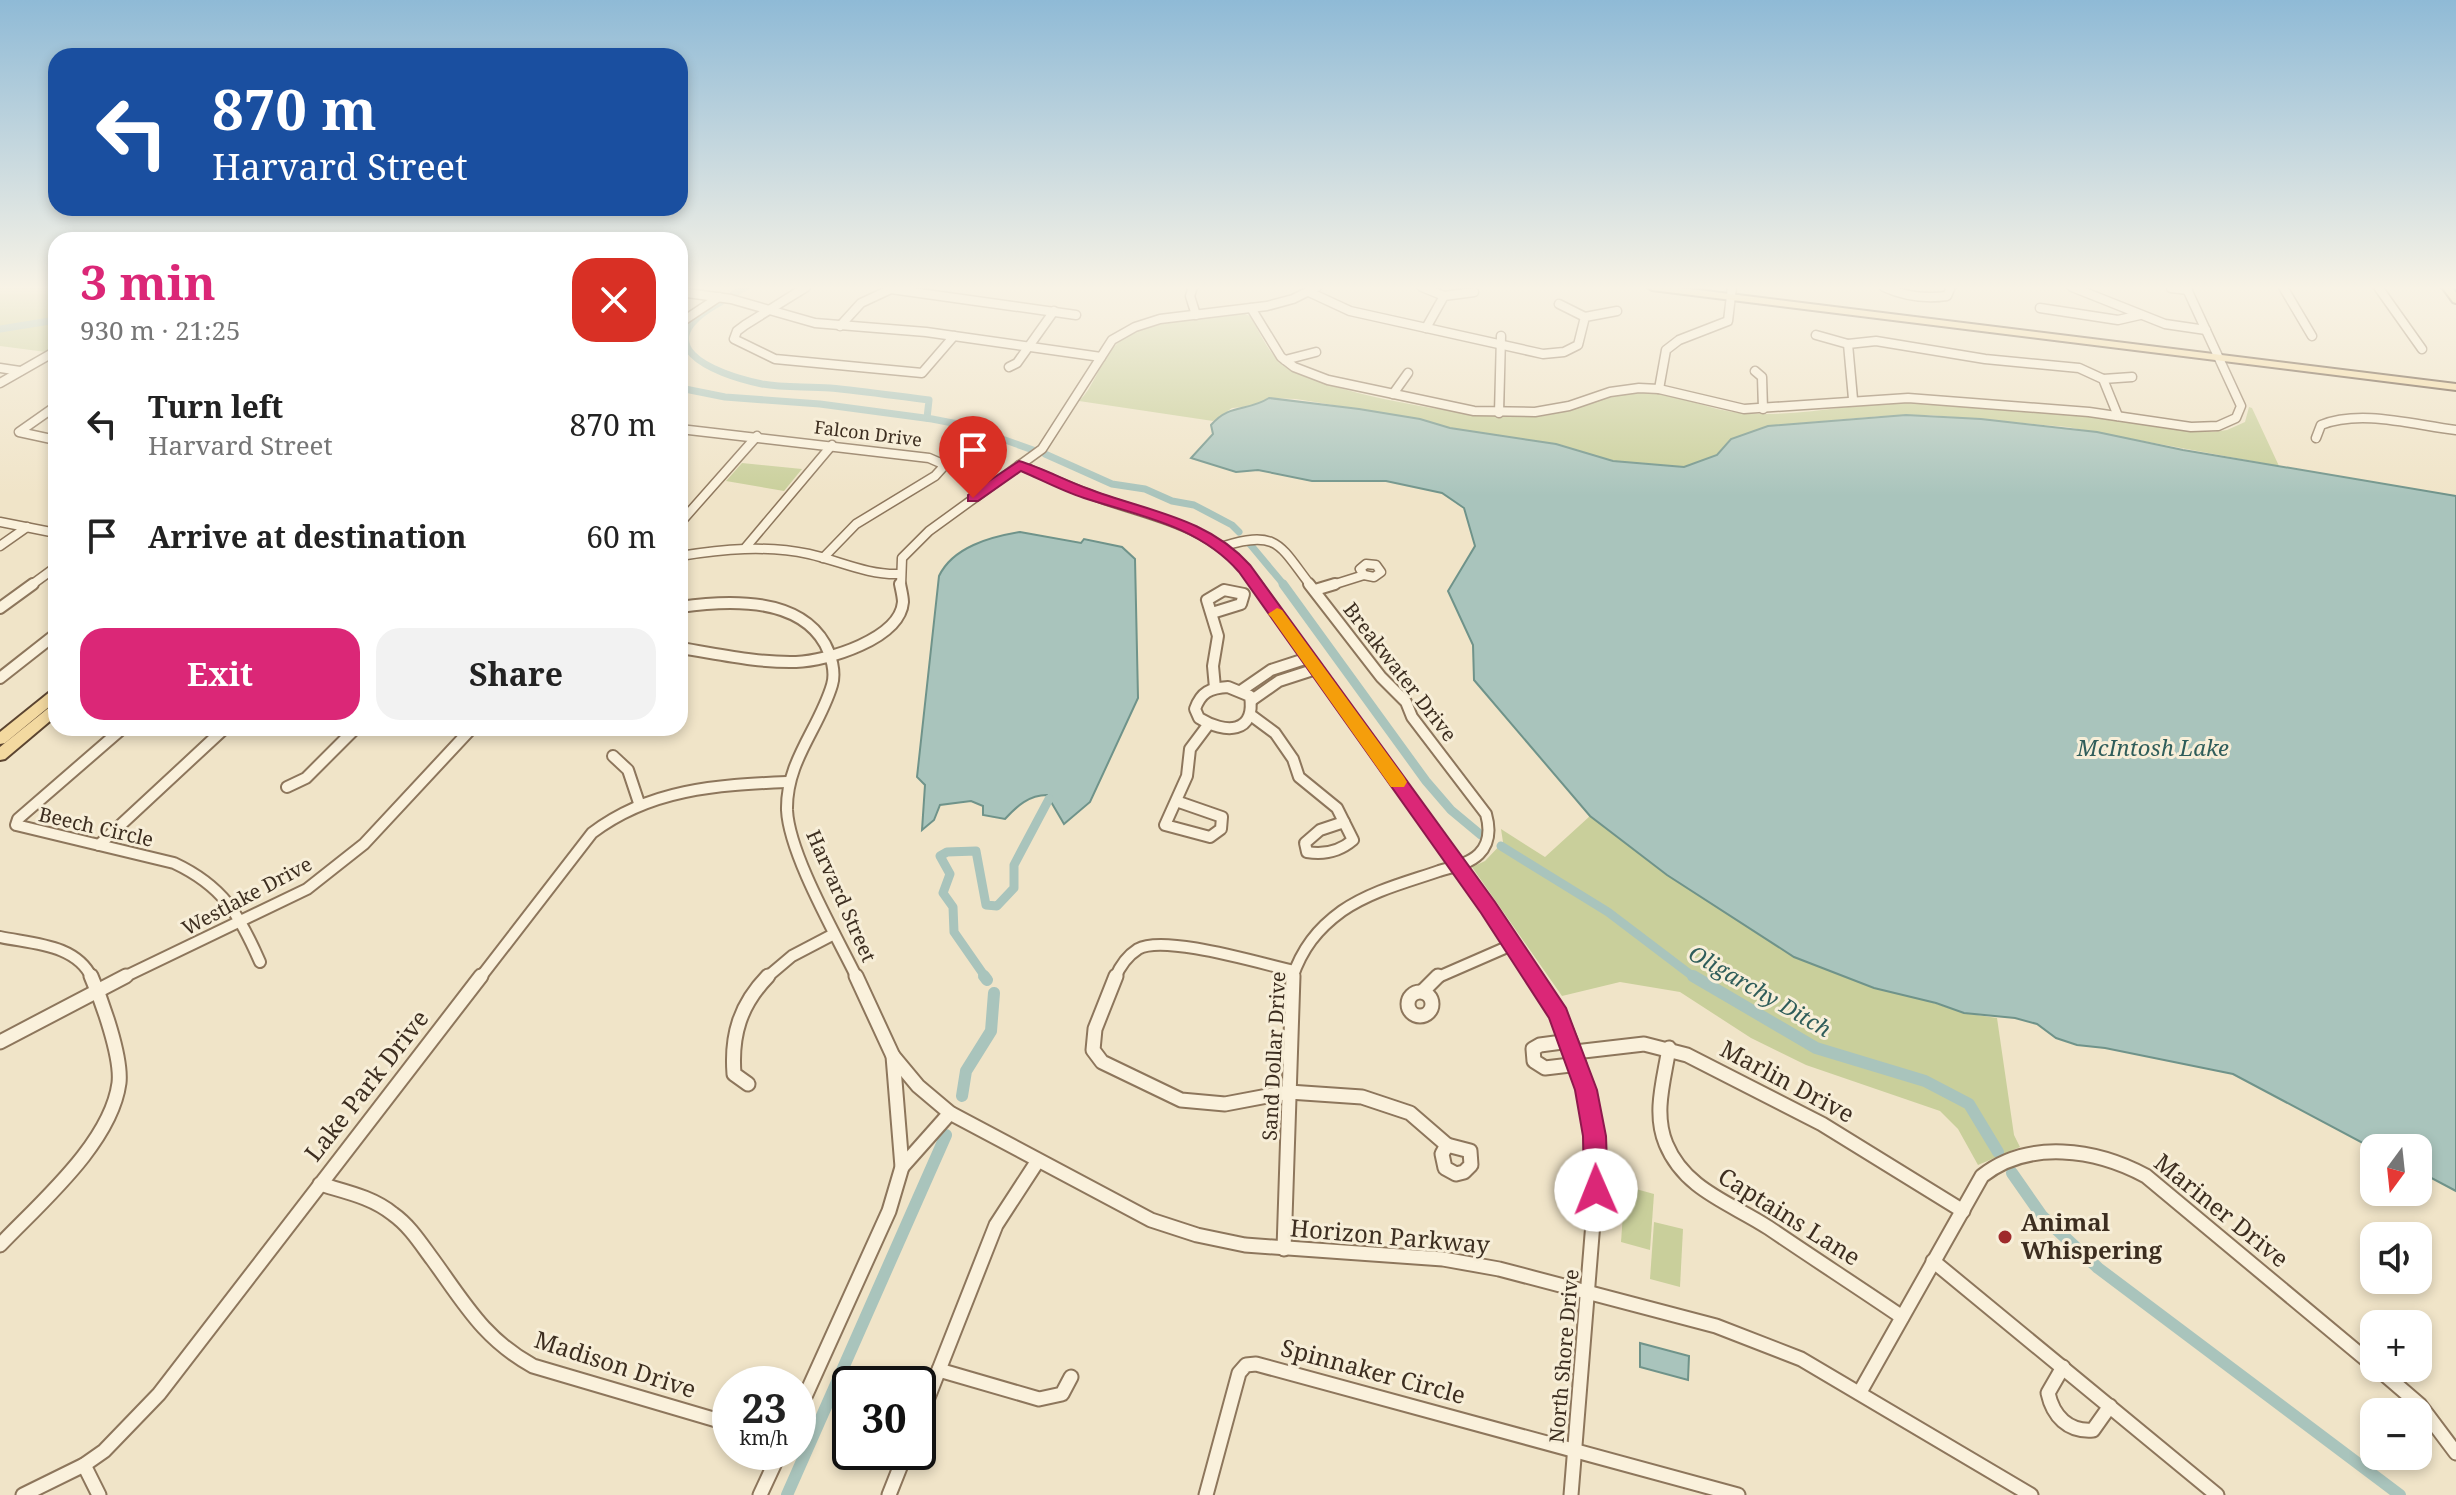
<!DOCTYPE html>
<html lang="en">
<head>
<meta charset="utf-8">
<style>
  :root { --surface:#fff; --page:#f2f2f2; --text:#222; --muted:#767676; --accent:#db2777 }
  body { margin:0; font-family:"Noto Serif",serif; background:var(--page); color:var(--text); height:100vh; display:flex; flex-direction:column; font-size:30px; white-space:nowrap }
  * { box-sizing:border-box; margin:0 }
  p { font-size:26px; color:var(--muted) }
  .icon { flex:none; width:44px; height:44px; fill:none; stroke:currentColor; stroke-width:2; stroke-linecap:round; stroke-linejoin:round }
  .map { position:relative; flex:1; overflow:hidden }
  .details { position:absolute; left:48px; top:232px; width:640px; height:504px; display:flex; flex-direction:column; background:var(--surface); border-radius:24px; box-shadow:0 4px 12px #0003 }
  .details>* { flex:none }
  .top-card { position:absolute; left:48px; top:48px; width:640px; height:168px; border-radius:24px; box-shadow:0 4px 12px #0003; background:#1a4fa0; color:#fff; overflow:hidden }
  .needle { width:52px; rotate:195deg }
  .fabs { position:absolute; left:2360px; top:1134px; display:grid; gap:16px }
  .fabs a { display:grid; place-items:center; width:72px; height:72px; border-radius:16px; background:var(--surface); box-shadow:0 4px 12px #0003; font-size:40px }
  .speed { position:absolute; left:712px; top:1366px; display:flex; gap:16px; font-size:40px; font-weight:700; text-align:center }
  .speed>* { display:grid; place-content:center; width:104px; height:104px; border-radius:50%; background:var(--surface); box-shadow:0 4px 12px #0003; line-height:1 }
  .speed small { font-size:20px; font-weight:400 }
  .speed .limit { border:4px solid #111; border-radius:12px; background:#fff; color:#111 }
  .pin { position:absolute; display:grid; place-items:center; width:68px; height:68px; color:#fff; margin:-82px -34px; border-radius:50% 50% 50% 0; rotate:-45deg; box-shadow:0 0 8px #0007 }
  .pin .icon { rotate:45deg }
  .me { position:absolute; width:88px; margin:-44px; rotate:359deg; stroke-linejoin:round; filter:drop-shadow(0 0 6px #0008) }
  .turn { display:flex; align-items:center; gap:28px; height:168px; padding:0 32px; font-size:36px }
  .turn .icon { width:104px; height:104px; stroke-width:2.5 }
  .turn b { display:block; font-size:56px; line-height:68px }
  .round { display:grid; place-items:center; flex:none; width:84px; height:84px; border-radius:24px; background:var(--page) }
  .headline { display:flex; align-items:center; justify-content:space-between; height:136px; padding:0 32px }
  h1 { font-size:48px; font-weight:700; line-height:60px; color:var(--accent) }
  .button { display:flex; gap:16px; margin-top:auto; padding:16px 32px }
  .button a { flex:1; height:92px; border-radius:24px; background:var(--accent); color:#fff; font-size:32px; font-weight:700; line-height:92px; text-align:center }
  .button a+a { background:var(--page); color:var(--text) }
  ul { padding:0; list-style:none }
  li { display:flex; align-items:center; gap:24px; height:112px; padding:0 32px }
  li div { flex:1 }
  li b { display:block; font-size:30px }
  li em { font-style:normal }
  .map>svg:first-child { display:block }
  .green { fill:#c9cf9b }
  .water { fill:#a9c4bc; stroke:#6f938a; stroke-width:2 }
  .lines { fill:none; stroke-linecap:round; stroke-linejoin:round }
  .canal-far2 { stroke:#a9c4bc; stroke-width:7 }
  .canal-far1 { stroke:#a9c4bc; stroke-width:9 }
  .canal { stroke:#a9c4bc; stroke-width:12 }
  .minor-far2-casing { stroke:#8d765c; stroke-width:11 }
  .minor-far1-casing { stroke:#8d765c; stroke-width:14 }
  .minor-casing { stroke:#8d765c; stroke-width:17 }
  .major-casing { stroke:#5b4430; stroke-width:4 }
  .minor-far2 { stroke:#faf1dc; stroke-width:8 }
  .minor-far1 { stroke:#faf1dc; stroke-width:10 }
  .minor { stroke:#faf1dc; stroke-width:13 }
  .major { fill:#f3d9a0; fill-rule:evenodd }
  .route { fill:#db2777; stroke:#8e194d; stroke-width:2 }
  .slow { fill:#f59e0b }
  .poi-dot { fill:#9e2a2b; stroke:#f7eed8; stroke-width:3 }
  .labels { text-anchor:middle; stroke-width:6; stroke-linejoin:round; paint-order:stroke }
  .far-street-label { font-size:18px; fill:#3d2e20; stroke:#f7eed8 }
  .street-label { font-size:20px; fill:#3d2e20; stroke:#f7eed8 }
  .water-label { font-size:22px; font-style:italic; fill:#2f5d5a; stroke:#f7eed8 }
  .near-street-label { font-size:24px; fill:#3d2e20; stroke:#f7eed8 }
  .near-poi-label { font-size:24px; font-weight:bold; fill:#3d2e20; stroke:#f7eed8; text-anchor:start }
</style>
</head>
<body>
<div class="map">
<svg width="2456" height="1495" viewBox="0 0 2456 1495">
  <rect width="100%" height="100%" fill="#f0e4c8"/>
  <!-- green -->
  <g class="green">
    <polygon points="0,287 56,287 56,347 46,352 0,346"/>
    <path d="M1242,313L1250,316C1260,332 1268,354 1284,365C1322,394 1494,423 1543,416C1577,411 1608,392 1643,392C1677,392 1708,411 1743,413C1799,418 1856,402 1912,402C1973,403 2038,410 2099,417C2137,422 2175,431 2213,432L2227,430L2245,422L2249,407L2252,408L2279,466L2067,427L1930,415L1881,416L1768,426L1732,439L1717,455L1684,467L1613,461L1556,444L1450,428L1420,419L1296,399L1269,398L1253,406L1232,408L1213,421L1079,401C1093,388 1099,365 1112,349C1141,315 1202,318 1242,313Z"/>
    <polygon points="742,463 802,469 784,491 726,481"/>
    <polygon points="1590,816 1667,875 1794,957 1964,1013 1997,1018 2014,1135 2020,1147 1978,1165 1958,1129 1940,1111 1806,1065 1751,1038 1680,992 1620,982 1562,996 1472,867 1485,861 1503,842 1501,829 1545,857"/>
    <polygon points="1625,1186 1654,1194 1650,1250 1621,1242"/>
    <polygon points="1654,1222 1683,1229 1680,1287 1650,1279"/>
  </g>
  <!-- water -->
  <g class="water">
    <path d="M1269,398L1359,409L1420,419L1450,428L1556,444L1613,461L1684,467L1717,455L1731,439L1768,426L1906,415L1981,419L2097,432L2183,450L2456,496V1191L2418,1171V1148L2374,1149L2233,1074L2105,1048L2077,1045L2056,1038L2037,1024L2015,1018L1964,1013L1936,1003L1874,988L1794,957L1667,875L1590,816L1474,680L1473,645L1448,591L1475,546L1464,508L1442,493L1386,481H1312L1258,470L1236,472L1191,458L1213,434L1211,425C1230,403 1247,412 1269,398Z"/>
    <path d="M1020,532L1081,543L1084,539L1122,547L1135,559L1138,698L1090,802L1064,824L1047,795C1029,795 1017,806 1005,819L983,815V806L971,801L940,805L934,820L922,830L925,785L917,777L939,576C953,547 990,537 1020,532Z"/>
    <polygon points="1640,1343 1689,1356 1688,1380 1640,1367"/>
  </g>
  <g class="lines">
    <!-- canal-far2 -->
    <g class="canal-far2">
      <polyline points="733,294 746,287"/>
      <path d="M721,302C643,344 710,373 762,384C784,388 807,386 830,388C863,391 896,396 929,400L927,418"/>
      <polyline points="0,329 56,320"/>
      <polyline points="680,388 725,397 820,404 932,419 963,425 1033,450"/>
      <polyline points="1045,454 1112,484 1145,489 1172,501 1194,505 1232,525 1239,532"/>
      <polyline points="1249,543 1285,586"/>
    </g>
    <!-- canal-far1 -->
    <g class="canal-far1">
      <polyline points="1283,584 1426,781 1451,810 1481,835"/>
      <polyline points="1501,846 1608,912 1695,978"/>
      <polyline points="986,978 954,932 953,907 943,893 950,874 940,856 947,852 976,851 986,905 997,906 1014,888 1014,865 1049,799"/>
    </g>
    <!-- canal -->
    <g class="canal">
      <polyline points="984,976 987,980"/>
      <polyline points="1693,976 1816,1048 1925,1081 1969,1104 1998,1152"/>
      <polyline points="962,1096 966,1071 991,1031 994,993"/>
      <polyline points="2012,1173 2042,1216 2098,1268 2400,1495"/>
      <polyline points="787,1495 946,1135"/>
    </g>
    <defs>
      <g id="minor-far2">
        <polyline points="806,287 745,325 737,331 734,339 775,359 922,373 954,336"/>
        <polyline points="1193,287 1190,296 1196,315"/>
        <polyline points="1422,287 1444,296"/>
        <path d="M1884,287C1904,296 1925,299 1947,296L1951,287"/>
        <polyline points="2072,287 2165,324 2206,330"/>
        <polyline points="2283,287 2312,336"/>
        <polyline points="2378,287 2422,349"/>
        <polyline points="2171,288 2188,290"/>
        <polyline points="680,292 731,299 815,323 926,332 1101,357"/>
        <polyline points="1309,292 1350,311 1543,354 1564,352 1578,345 1585,317 1617,311"/>
        <polyline points="1559,304 1585,317"/>
        <polyline points="1251,308 1281,357 1294,367 1328,380 1474,411 1535,412 1569,406 1610,392 1639,388 1659,389 1744,409 1908,398 2089,412 2191,427 2218,426 2236,418 2241,406 2186,287"/>
        <polyline points="2040,308 2118,320 2140,315"/>
        <polyline points="680,323 719,297"/>
        <polyline points="840,326 861,303 891,289 1076,315"/>
        <polyline points="1426,328 1444,296 1474,292"/>
        <polyline points="1816,335 1848,344 1876,341 1985,359 2079,368 2103,379 2118,416"/>
        <polyline points="1848,344 1853,399"/>
        <polyline points="1285,360 1316,352"/>
        <polyline points="1009,367 1017,363 1054,311"/>
        <polyline points="0,368 20,371"/>
        <polyline points="1755,371 1762,377 1763,409"/>
        <polyline points="2103,379 2132,377"/>
        <polyline points="0,383 56,351"/>
        <polyline points="1659,389 1666,350 1679,340 1728,321 1732,287"/>
        <polyline points="1393,394 1408,373"/>
        <polyline points="56,406 19,432 56,440"/>
        <polyline points="1499,413 1501,336"/>
        <polyline points="680,429 929,458 945,465 935,476 856,524 823,558"/>
        <path d="M2316,438L2321,425C2361,409 2414,425 2456,430"/>
        <path d="M1019,465C1048,477 1076,490 1105,500C1167,521 1217,529 1258,586"/>
        <polyline points="0,522 56,533"/>
        <polyline points="680,523 757,436"/>
        <polyline points="0,546 27,527"/>
        <path d="M1224,546C1278,529 1280,546 1311,586"/>
        <polyline points="746,547 832,445"/>
        <path d="M680,556C723,549 766,545 809,554C840,561 867,575 899,574"/>
        <polygon points="1366,564 1376,565 1381,572 1374,577 1364,575 1360,569"/>
        <polyline points="30,586 56,567"/>
        <polyline points="901,586 902,558 929,531 1042,449 1112,340 1135,327 1160,319 1267,306 1293,299 1317,287"/>
        <polyline points="1329,586 1364,575"/>
      </g>
      <g id="minor-far1">
        <polyline points="1256,584 1536,978"/>
        <polyline points="1315,590 1335,584"/>
        <path d="M680,607C727,600 798,596 825,644C831,655 836,672 832,685C819,729 786,761 787,810C789,854 836,935 857,978"/>
        <polyline points="0,608 33,584"/>
        <polyline points="1212,613 1241,604 1244,594 1224,590 1207,600 1218,636 1213,666 1215,688"/>
        <path d="M680,648C719,654 757,663 796,662C827,661 900,639 903,602C903,597 901,589 900,584"/>
        <polyline points="0,678 56,634"/>
        <path d="M1228,687L1250,696C1256,734 1225,734 1199,718L1195,709C1201,692 1210,688 1228,687Z"/>
        <polyline points="1242,690 1271,670 1308,658"/>
        <polyline points="1252,700 1279,681 1316,669"/>
        <polyline points="1252,716 1275,733 1293,759 1299,777 1337,808 1344,822"/>
        <path d="M123,728L18,819L16,825L174,863C223,886 239,914 260,962"/>
        <polyline points="613,756 628,770 639,803"/>
        <polyline points="287,787 306,778 356,728"/>
        <polyline points="1176,801 1222,817 1221,829 1210,837 1165,825 1187,776 1190,749 1208,725"/>
        <path d="M1344,822L1353,840C1340,851 1324,855 1307,852L1305,843L1320,830Z"/>
        <polyline points="99,845 225,728"/>
        <path d="M0,937C33,944 76,944 92,978"/>
        <polyline points="122,978 307,889 364,844 472,728"/>
        <path d="M480,978L592,833C650,789 716,785 787,782"/>
        <polyline points="766,978 792,956 834,934"/>
        <path d="M1115,978C1120,966 1127,956 1138,949C1164,934 1262,964 1294,971"/>
        <path d="M1292,978C1302,949 1317,929 1342,911C1371,891 1407,882 1439,871C1452,867 1469,864 1479,854C1490,843 1490,828 1486,814L1412,717L1406,702L1381,677L1309,584"/>
        <polyline points="1436,978 1514,944"/>
      </g>
      <g id="minor">
        <polyline points="1116,976 1095,1029 1093,1050 1102,1062 1181,1100 1225,1104 1289,1092 1362,1097 1410,1113 1447,1145"/>
        <polyline points="1535,976 1559,1014 1575,1052 1586,1090 1597,1173 1571,1495"/>
        <polyline points="1424,990 1438,976"/>
        <circle cx="1420" cy="1004" r="12"/>
        <polyline points="1570,1041 1540,1045 1533,1049 1534,1061 1545,1068 1579,1064"/>
        <polyline points="0,1042 126,976"/>
        <path d="M1669,1048C1664,1080 1653,1113 1666,1144C1685,1190 1731,1203 1769,1228C1813,1258 1858,1287 1902,1317"/>
        <polyline points="1575,1052 1644,1044 1687,1055 1822,1124 1963,1211"/>
        <polyline points="893,1056 918,1086 950,1113 1151,1220 1197,1235 1245,1245 1443,1259 1499,1269 1716,1326 1801,1359 2031,1495"/>
        <path d="M748,1084L734,1074C731,1035 740,1005 768,976"/>
        <polygon points="1447,1145 1470,1151 1471,1165 1464,1172 1456,1174 1445,1168 1442,1154"/>
        <polyline points="902,1167 950,1113"/>
        <path d="M320,1184C346,1192 372,1197 393,1214C410,1226 421,1244 433,1260C465,1304 484,1339 533,1366L730,1424"/>
        <path d="M0,1245C40,1203 111,1143 119,1083C122,1057 102,1001 91,976"/>
        <polyline points="1284,1249 1293,976"/>
        <polyline points="1933,1261 2217,1495"/>
        <path d="M2063,1367L2048,1393C2053,1416 2068,1432 2093,1430L2110,1406"/>
        <polyline points="2377,1368 2420,1405 2456,1453"/>
        <polyline points="939,1370 1039,1399 1062,1394 1071,1377"/>
        <path d="M1860,1392L1982,1176C2029,1139 2096,1149 2146,1176L2374,1366"/>
        <polyline points="798,1412 889,1211 902,1167 893,1056 856,976"/>
        <polyline points="918,1423 996,1225 1037,1162"/>
        <polyline points="84,1465 99,1495"/>
        <polyline points="23,1495 84,1465 104,1451 159,1394 481,976"/>
        <polyline points="760,1495 780,1452"/>
        <polyline points="889,1495 906,1452"/>
        <polyline points="1206,1495 1239,1373 1246,1365 1256,1364 1738,1495"/>
      </g>
      <g id="major">
        <polygon points="1647,287 1674,287 2456,384 2456,390 1652,290"/>
        <polygon points="2442,287 2452,287 2456,293 2456,303 2453,302"/>
        <polygon points="56,689 56,701 5,743 0,744 0,732 51,691"/>
        <polygon points="56,704 56,716 5,759 0,760 0,747 51,706"/>
      </g>
    </defs>
    <!-- minor-far2 casing -->
    <use href="#minor-far2" class="minor-far2-casing"/>
    <!-- minor-far1 casing -->
    <use href="#minor-far1" class="minor-far1-casing"/>
    <!-- minor casing -->
    <use href="#minor" class="minor-casing"/>
    <!-- major casing -->
    <use href="#major" class="major-casing"/>
    <!-- minor-far2 -->
    <use href="#minor-far2" class="minor-far2"/>
    <!-- minor-far1 -->
    <use href="#minor-far1" class="minor-far1"/>
    <!-- minor -->
    <use href="#minor" class="minor"/>
    <!-- major -->
    <use href="#major" class="major"/>
  </g>
  <!-- sky -->
  <linearGradient id="sky" x2="0" y2="1"><stop stop-color="#8fbad6"/><stop offset="0.58" stop-color="#f8f3e6"/><stop offset="1" stop-color="#f8f3e6" stop-opacity="0"/></linearGradient>
  <rect width="2456" height="496" fill="url(#sky)"/>
  <!-- route -->
  <path class="route" d="M1019,461C1043,468 1066,481 1089,489C1146,511 1207,517 1250,565L1495,902L1566,1008L1597,1090L1606,1136L1608,1190L1604,1198L1596,1201L1588,1198L1584,1190L1583,1136L1575,1090L1549,1018L1481,913L1239,572C1199,526 1140,516 1084,498C1062,491 1042,480 1021,471L978,501H968V495Z"/>
  <!-- slow -->
  <polygon class="slow" points="1277,608 1282,610 1404,777 1407,782 1404,787 1391,787 1271,617 1268,614"/>
  <!-- markers -->
  <circle class="poi-dot" cx="2005" cy="1237" r="8"/>
  <g class="labels">
    <!-- far-street labels -->
    <g class="far-street-label">
      <text transform="translate(868 434) rotate(7)" y="6">Falcon Drive</text>
    </g>
    <!-- street labels -->
    <g class="street-label">
      <text transform="translate(1400 672) rotate(52)" y="7">Breakwater Drive</text>
      <text transform="translate(96 827) rotate(13)" y="7">Beech Circle</text>
      <text transform="translate(247 896) rotate(-28)" y="7">Westlake Drive</text>
      <text transform="translate(841 896) rotate(66)" y="7">Harvard Street</text>
      <text transform="translate(1274 1056) rotate(-87)" y="7">Sand Dollar Drive</text>
      <text transform="translate(1564 1356) rotate(-85)" y="7">North Shore Drive</text>
    </g>
    <!-- water labels -->
    <g class="water-label">
      <text x="2153" y="756">McIntosh Lake</text>
      <text transform="translate(1760 991) rotate(30)" y="8">Oligarchy Ditch</text>
    </g>
    <!-- near-street labels -->
    <g class="near-street-label">
      <text transform="translate(1787 1082) rotate(28)" y="8">Marlin Drive</text>
      <text transform="translate(367 1086) rotate(-52)" y="8">Lake Park Drive</text>
      <text transform="translate(2221 1211) rotate(39)" y="8">Mariner Drive</text>
      <text transform="translate(1789 1217) rotate(32)" y="8">Captains Lane</text>
      <text transform="translate(1390 1237) rotate(5)" y="8">Horizon Parkway</text>
      <text transform="translate(615 1365) rotate(18)" y="8">Madison Drive</text>
      <text transform="translate(1373 1372) rotate(15)" y="8">Spinnaker Circle</text>
    </g>
    <!-- near-poi labels -->
    <g class="near-poi-label">
      <text x="2021" y="1231">Animal<tspan x="2021" dy="28">Whispering</tspan></text>
    </g>
  </g>
</svg>
<div class="fabs">
<a><svg class="needle" viewBox="-14 -14 28 28"><path d="M0-13l5 13h-10z" fill="#e53935"/><path d="M0 13l5-13h-10z" fill="#767676"/></svg></a>
<a><svg class="icon" aria-label="sound" viewBox="0 0 24 24"><path d="M4 9h4l5-4v14l-5-4H4zM17 9q2 3 0 6"/></svg></a>
<a>+</a>
<a>−</a>
</div>
<div class="speed"><div>23<small>km/h</small></div><div class="limit">30</div></div>
<div class="pin" style="left:973px;top:498px;background:#d93025"><svg class="icon" aria-label="arrive" viewBox="0 0 24 24"><path d="M6 21V4h12l-3 4 3 4H6"/></svg></div>
<svg class="me" style="left:1596px;top:1190px" viewBox="-20 -20 40 40"><circle r="19" fill="#fff"/><path d="M0-13L10 11 0 6-10 11z" fill="#db2777"/></svg>
<div class="top-card">
<div class="turn"><svg class="icon" aria-label="left" viewBox="0 0 24 24"><path d="M17 20v-9H6M10 6l-5 5 5 5"/></svg><div><b>870 m</b>Harvard Street</div></div>
</div>
<section class="details">
<div class="headline"><div><h1>3 min</h1><p>930 m · 21:25</p></div><a class="round" style="background:#d93025;color:#fff"><svg class="icon" aria-label="close" viewBox="0 0 24 24"><path d="M6 6l12 12M18 6L6 18"/></svg></a></div>
<ul>
<li><svg class="icon" aria-label="left" viewBox="0 0 24 24"><path d="M17 20v-9H6M10 6l-5 5 5 5"/></svg><div><b>Turn left</b><p>Harvard Street</p></div><em>870 m</em></li>
<li><svg class="icon" aria-label="arrive" viewBox="0 0 24 24"><path d="M6 21V4h12l-3 4 3 4H6"/></svg><div><b>Arrive at destination</b></div><em>60 m</em></li>
</ul>
<div class="button"><a>Exit</a><a>Share</a></div>
</section>
</div>
</body>
</html>
